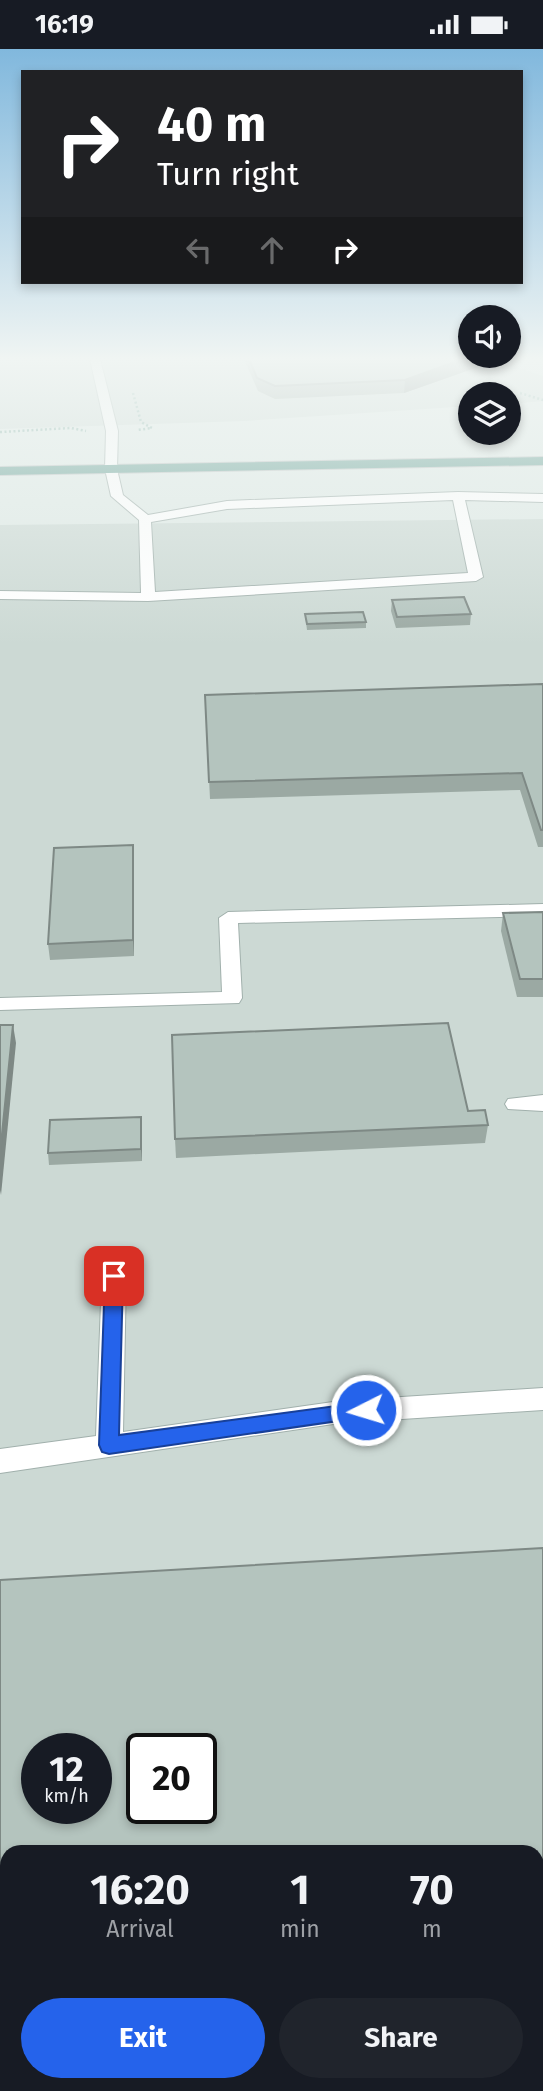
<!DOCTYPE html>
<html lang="en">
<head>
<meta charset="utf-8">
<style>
  :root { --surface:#171b24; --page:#20242c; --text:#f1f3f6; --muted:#9ea1a6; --accent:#2563eb }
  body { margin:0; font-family:"Fira Sans",sans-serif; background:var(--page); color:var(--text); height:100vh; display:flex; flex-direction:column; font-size:26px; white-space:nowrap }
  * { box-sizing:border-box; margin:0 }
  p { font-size:23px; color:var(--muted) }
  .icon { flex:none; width:38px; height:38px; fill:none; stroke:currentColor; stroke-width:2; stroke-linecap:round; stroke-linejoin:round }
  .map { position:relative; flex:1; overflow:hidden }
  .drawer { position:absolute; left:0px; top:1796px; width:544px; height:247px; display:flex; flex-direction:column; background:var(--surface); border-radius:21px 21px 0 0; box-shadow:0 4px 10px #0003 }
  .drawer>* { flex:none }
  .guide { position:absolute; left:21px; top:21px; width:502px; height:214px; border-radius:0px; box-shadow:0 4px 10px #0003; background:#202124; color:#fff; overflow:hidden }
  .buttons { position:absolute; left:458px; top:256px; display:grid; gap:14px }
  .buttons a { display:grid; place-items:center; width:63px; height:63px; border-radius:50%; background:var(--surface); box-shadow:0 4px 10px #0003; font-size:35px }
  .speed { position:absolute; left:21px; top:1684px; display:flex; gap:14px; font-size:35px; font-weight:700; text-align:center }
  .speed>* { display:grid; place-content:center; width:91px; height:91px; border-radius:50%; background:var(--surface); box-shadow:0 4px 10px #0003; line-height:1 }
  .speed small { font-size:18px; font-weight:400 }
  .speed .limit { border:4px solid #111; border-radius:10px; background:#fff; color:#111 }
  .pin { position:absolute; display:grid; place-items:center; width:60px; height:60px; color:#fff; margin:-30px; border-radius:14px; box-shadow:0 4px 10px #0006 }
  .me { position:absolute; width:77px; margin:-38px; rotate:265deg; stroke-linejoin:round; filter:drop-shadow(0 0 5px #0008) }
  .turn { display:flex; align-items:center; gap:24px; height:147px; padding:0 21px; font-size:32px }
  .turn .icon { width:91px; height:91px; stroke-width:2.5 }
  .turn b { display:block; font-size:49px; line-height:60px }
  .lanes { display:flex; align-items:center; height:66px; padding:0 21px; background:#0003; justify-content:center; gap:35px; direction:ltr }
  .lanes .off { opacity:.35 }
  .eta { display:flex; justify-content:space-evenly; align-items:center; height:119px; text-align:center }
  .eta b { font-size:42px; font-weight:700; line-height:49px }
  .button { display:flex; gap:14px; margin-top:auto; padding:14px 21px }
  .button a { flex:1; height:80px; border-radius:42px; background:var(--accent); color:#fff; font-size:28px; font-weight:700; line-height:80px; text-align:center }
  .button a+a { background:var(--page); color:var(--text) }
  .status { display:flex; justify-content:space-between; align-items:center; height:49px; padding:0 35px; background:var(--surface); direction:ltr }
  .status svg { height:19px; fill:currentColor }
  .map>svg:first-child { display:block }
  .built { fill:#ccd9d4; fill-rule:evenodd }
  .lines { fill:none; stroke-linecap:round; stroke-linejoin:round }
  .minor-casing { stroke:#a1b0ac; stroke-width:2 }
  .major-casing { stroke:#bcc3c2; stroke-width:2 }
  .path { stroke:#7faca1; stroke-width:2.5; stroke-dasharray:2 2.5; stroke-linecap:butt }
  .minor { fill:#fff; fill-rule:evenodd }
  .major { fill:#649e93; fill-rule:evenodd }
  .wall { fill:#9ba9a3 }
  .shaded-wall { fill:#7e8985 }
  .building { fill:#b4c4be; stroke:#7e8985; stroke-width:2; fill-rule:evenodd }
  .route { fill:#2563eb; stroke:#184099; stroke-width:2 }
</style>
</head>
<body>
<div class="status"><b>16:19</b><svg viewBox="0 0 49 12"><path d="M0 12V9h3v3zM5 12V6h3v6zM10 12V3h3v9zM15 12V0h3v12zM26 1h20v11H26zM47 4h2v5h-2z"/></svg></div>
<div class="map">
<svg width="543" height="2042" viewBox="0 0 543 2042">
  <rect width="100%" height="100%" fill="#dee9e5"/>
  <!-- built -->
  <g class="built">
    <polygon points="0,310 493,310 543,327 543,352 509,355 509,345 471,345 471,357 244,372 0,380"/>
    <path d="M543,470V2042H0V476ZM37,1699H96V1759H37ZM142,1699H201V1759H142ZM7,1802H537V2035H7Z"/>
  </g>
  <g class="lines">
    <defs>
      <g id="minor">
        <path d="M90,310H100L118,382L117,420L123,446L148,466L227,452L458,443L543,445V453L465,451L483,528L476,532L148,552L0,550V542L141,544L139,471L111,447L105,420L106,382ZM453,451L468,524L155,543L151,473L227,460Z"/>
        <polygon points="543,855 543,867 238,874 242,949 239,954 0,961 0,949 222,943 219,869 228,863"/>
        <polygon points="543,1046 543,1062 508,1060 505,1055 508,1050"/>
        <polygon points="114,1218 123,1220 126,1227 123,1383 340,1352 543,1339 543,1361 340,1374 0,1424 0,1400 96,1387 102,1227 105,1220"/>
        <polygon points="543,1906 543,1940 537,1941 537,1907"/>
        <polygon points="7,1944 7,1980 0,1981 0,1945"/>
      </g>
      <polygon id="major" points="543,408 543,416 0,426 0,418"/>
    </defs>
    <!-- minor casing -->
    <use href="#minor" class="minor-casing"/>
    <!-- major casing -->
    <use href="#major" class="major-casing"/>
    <!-- path -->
    <g class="path">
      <polyline points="133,344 141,373 152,379 137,381"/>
      <polyline points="520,344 543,351"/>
      <polyline points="0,383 71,379 86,382"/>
    </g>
    <!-- minor -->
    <use href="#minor" class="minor"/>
    <!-- major -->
    <use href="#major" class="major"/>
  </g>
  <!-- wall -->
  <g class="wall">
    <polygon points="244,310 495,310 495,312 404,344 275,350 258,342"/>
    <polygon points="392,551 471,565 470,576 396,579 391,562"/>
    <polygon points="305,565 366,573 366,579 307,581"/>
    <polygon points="543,635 543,798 538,798 520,741 210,750 205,646"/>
    <polygon points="133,796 134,811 134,907 50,911 48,895"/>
    <polygon points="543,863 543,948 517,948 501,882 503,864"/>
    <polygon points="468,1062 488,1076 485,1094 176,1109 175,1090"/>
    <polygon points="142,1080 142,1112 49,1116 48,1104"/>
    <polygon points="543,1499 543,1890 537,1890 537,1802 7,1802 7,1928 0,1929 0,1531"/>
  </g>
  <!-- shaded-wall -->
  <g class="shaded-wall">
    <polygon points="463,310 495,310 495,312 404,344 405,331"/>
    <polygon points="133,796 134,811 134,907 133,891"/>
    <polygon points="13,976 16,994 1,1146 0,1141 0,1105"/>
    <polygon points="141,1068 142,1080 142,1112 141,1100"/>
  </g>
  <!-- building -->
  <g class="building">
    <polygon points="249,310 463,310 405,331 275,337 257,329"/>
    <polygon points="464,548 471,565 397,568 392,551"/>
    <polygon points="363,563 366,573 307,575 305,565"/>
    <polygon points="543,635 543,781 541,781 522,724 209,733 205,646"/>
    <polygon points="133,796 133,891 48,895 54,799"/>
    <polygon points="543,863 543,930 520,930 503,864"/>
    <polygon points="448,974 468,1062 485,1061 488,1076 175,1090 172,986"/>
    <polygon points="0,976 13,976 0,1105"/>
    <polygon points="141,1068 141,1100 48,1104 50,1071"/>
    <path d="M543,1499V1876L537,1877V1802H7V1915H0V1531ZM37,1699H96V1759H37ZM142,1699H201V1759H142Z"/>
  </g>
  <!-- sky -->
  <linearGradient id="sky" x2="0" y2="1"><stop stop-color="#81b8dd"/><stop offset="0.52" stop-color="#f0f5f3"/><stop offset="1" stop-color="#f0f5f3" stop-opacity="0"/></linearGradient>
  <rect width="543" height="596" fill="url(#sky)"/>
  <!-- route -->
  <polygon class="route" points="114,1220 121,1222 123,1227 119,1386 366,1353 373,1355 376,1361 373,1367 109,1405 102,1403 99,1396 105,1227 108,1222"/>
</svg>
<div class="buttons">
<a><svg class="icon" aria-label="sound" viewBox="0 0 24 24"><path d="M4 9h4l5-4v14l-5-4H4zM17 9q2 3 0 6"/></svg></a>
<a><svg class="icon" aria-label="layers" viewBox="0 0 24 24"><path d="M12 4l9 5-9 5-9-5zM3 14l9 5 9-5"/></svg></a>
</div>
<div class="speed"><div>12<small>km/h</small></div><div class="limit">20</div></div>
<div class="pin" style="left:114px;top:1227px;background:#d93025"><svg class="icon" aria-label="arrive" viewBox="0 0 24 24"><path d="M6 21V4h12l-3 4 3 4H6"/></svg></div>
<svg class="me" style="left:366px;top:1361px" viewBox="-20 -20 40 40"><circle r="17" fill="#2563eb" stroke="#fff" stroke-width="3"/><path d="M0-11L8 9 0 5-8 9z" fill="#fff"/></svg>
<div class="guide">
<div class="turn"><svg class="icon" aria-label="right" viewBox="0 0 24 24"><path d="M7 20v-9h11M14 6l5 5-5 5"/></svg><div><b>40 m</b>Turn right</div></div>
<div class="lanes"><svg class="icon off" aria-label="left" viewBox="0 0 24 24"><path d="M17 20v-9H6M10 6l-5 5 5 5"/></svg><svg class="icon off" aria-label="ahead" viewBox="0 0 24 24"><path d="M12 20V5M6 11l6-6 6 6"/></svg><svg class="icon" aria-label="right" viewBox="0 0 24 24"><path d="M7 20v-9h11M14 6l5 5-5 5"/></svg></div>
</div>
<section class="drawer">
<div class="eta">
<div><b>16:20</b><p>Arrival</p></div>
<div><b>1</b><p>min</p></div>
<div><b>70</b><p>m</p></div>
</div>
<div class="button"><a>Exit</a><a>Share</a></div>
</section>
</div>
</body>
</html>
